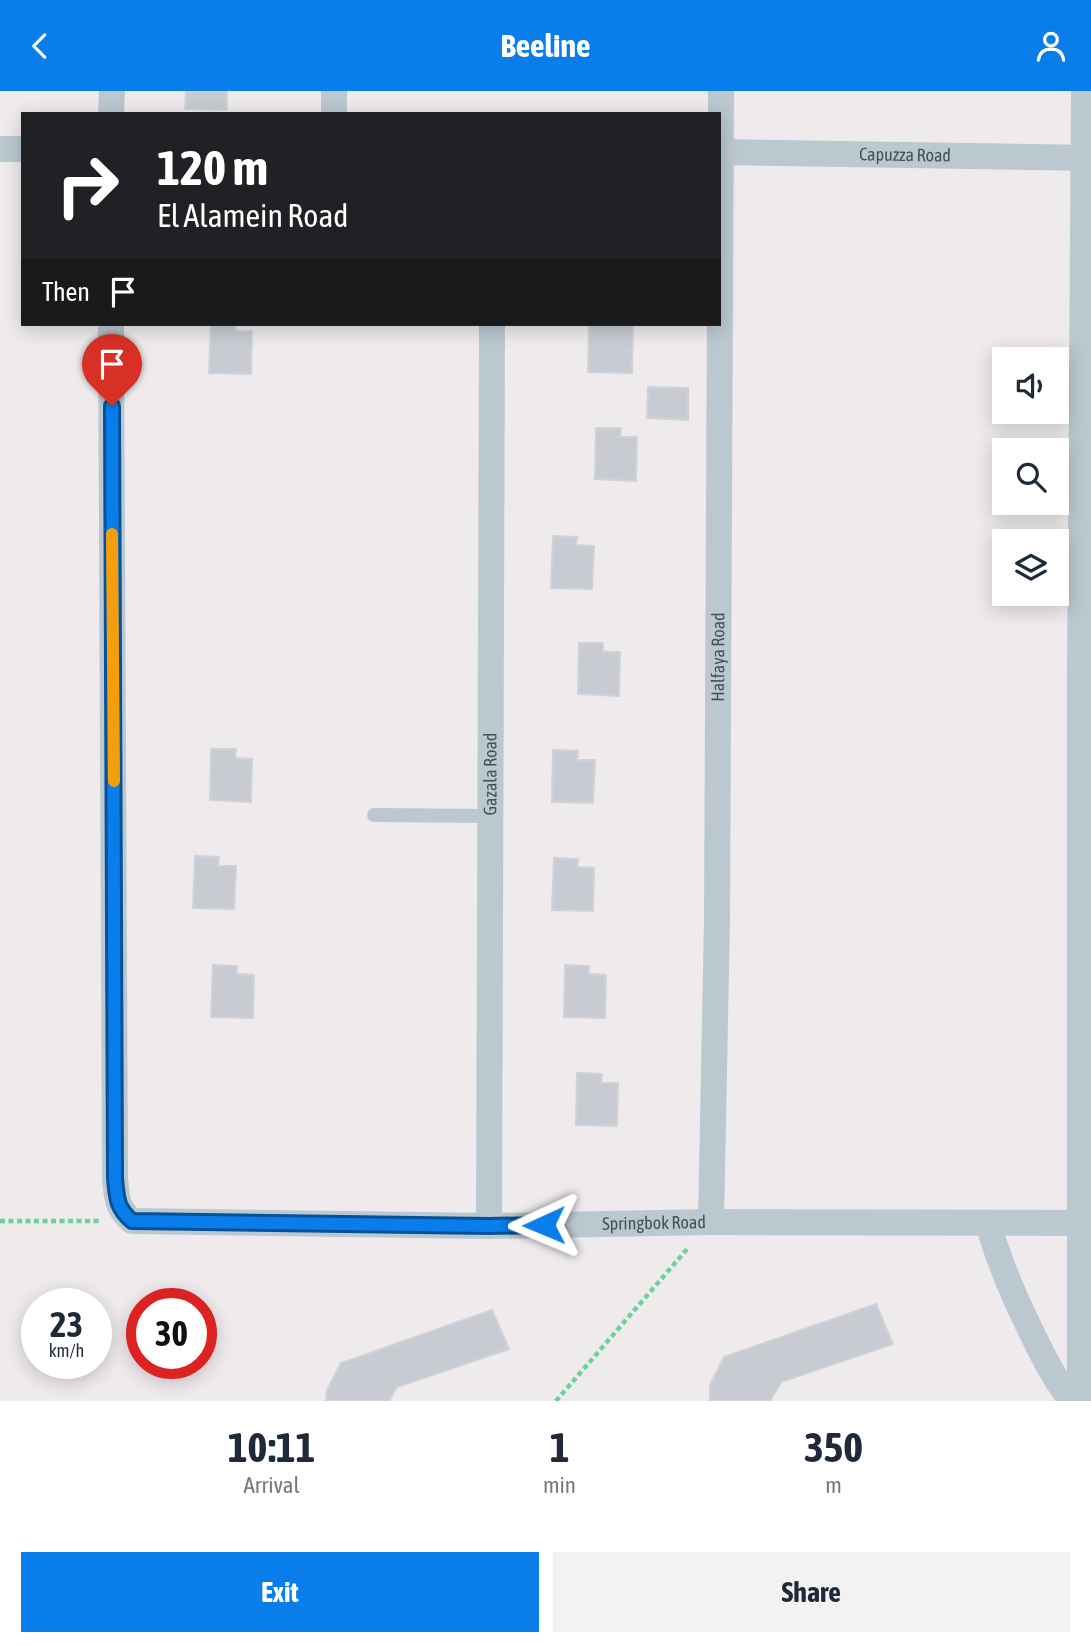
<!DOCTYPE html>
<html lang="en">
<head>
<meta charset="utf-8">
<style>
  :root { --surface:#fff; --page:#f2f2f3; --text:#1f2937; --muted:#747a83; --accent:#097eeb }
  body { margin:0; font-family:"Asap Condensed",sans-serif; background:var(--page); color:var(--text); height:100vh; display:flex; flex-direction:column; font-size:26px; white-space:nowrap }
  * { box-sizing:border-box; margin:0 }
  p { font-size:23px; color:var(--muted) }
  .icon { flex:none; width:38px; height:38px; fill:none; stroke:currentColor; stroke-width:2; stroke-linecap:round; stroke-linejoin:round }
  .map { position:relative; height:1310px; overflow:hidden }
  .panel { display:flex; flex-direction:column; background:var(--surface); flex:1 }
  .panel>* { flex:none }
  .banner { position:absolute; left:21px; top:21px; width:700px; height:214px; border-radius:0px; box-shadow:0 4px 18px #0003; background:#202124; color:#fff; overflow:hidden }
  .buttons { position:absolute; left:992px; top:256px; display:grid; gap:14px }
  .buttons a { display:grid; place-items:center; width:77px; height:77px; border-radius:0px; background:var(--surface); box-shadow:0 4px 18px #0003; font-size:35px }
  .speed { position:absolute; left:21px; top:1197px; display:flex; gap:14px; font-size:35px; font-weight:700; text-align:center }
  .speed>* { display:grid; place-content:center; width:91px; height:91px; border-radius:50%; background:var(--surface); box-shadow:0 4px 18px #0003; line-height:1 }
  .speed small { font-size:18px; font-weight:400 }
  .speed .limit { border:10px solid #d22; background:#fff; color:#111 }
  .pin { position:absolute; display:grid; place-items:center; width:60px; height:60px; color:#fff; margin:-72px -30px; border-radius:50% 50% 50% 0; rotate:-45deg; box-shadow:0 0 7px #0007 }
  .pin .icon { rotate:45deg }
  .me { position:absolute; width:77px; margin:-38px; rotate:269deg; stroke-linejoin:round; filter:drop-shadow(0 0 5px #0008) }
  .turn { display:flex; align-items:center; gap:24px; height:147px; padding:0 21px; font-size:32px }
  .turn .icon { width:91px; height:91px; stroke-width:2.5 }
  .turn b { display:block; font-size:49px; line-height:60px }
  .then { display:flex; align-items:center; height:66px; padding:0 21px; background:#0003; gap:14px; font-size:26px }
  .eta { display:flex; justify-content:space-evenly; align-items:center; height:119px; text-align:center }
  .eta b { font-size:42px; font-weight:700; line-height:49px }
  .action { display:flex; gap:14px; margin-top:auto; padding:14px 21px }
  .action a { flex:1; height:80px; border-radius:0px; background:var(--accent); color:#fff; font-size:28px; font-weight:700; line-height:80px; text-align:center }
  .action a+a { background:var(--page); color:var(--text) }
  header { display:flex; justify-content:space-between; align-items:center; height:91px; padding:0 21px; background:var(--accent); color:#fff; font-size:32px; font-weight:700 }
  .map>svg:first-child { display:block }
  .building { fill:#c8ccd2; stroke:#cfd3d8; stroke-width:2 }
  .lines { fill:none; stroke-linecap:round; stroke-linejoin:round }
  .path { stroke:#6ad397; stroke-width:4.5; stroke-dasharray:5 3.5; stroke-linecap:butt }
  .lane { stroke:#bbc8d0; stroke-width:14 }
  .street { stroke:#bbc8d0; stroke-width:26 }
  .route-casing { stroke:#065299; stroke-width:18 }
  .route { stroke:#097eeb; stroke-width:12 }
  .slow { stroke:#f59e0b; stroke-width:12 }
  .labels { text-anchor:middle; stroke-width:5; stroke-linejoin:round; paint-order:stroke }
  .street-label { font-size:18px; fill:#43515b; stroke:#fff }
</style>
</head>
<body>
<header><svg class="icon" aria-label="back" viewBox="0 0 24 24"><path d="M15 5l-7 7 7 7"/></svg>Beeline<svg class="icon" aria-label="person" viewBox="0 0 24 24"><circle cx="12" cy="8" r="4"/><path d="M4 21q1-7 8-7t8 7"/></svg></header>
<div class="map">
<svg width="1091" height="1310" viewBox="0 0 1091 1310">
  <rect width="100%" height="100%" fill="#efebec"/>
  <!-- building -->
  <g class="building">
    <polygon points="186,0 227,0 227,19 185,18"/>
    <polygon points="211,233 235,233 235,240 252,240 251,283 209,282"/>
    <polygon points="589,233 633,233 632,282 588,281"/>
    <polygon points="648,296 688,297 688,329 647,327"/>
    <polygon points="596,337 621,337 620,346 637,346 636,390 595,388"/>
    <polygon points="553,445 577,446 576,454 594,455 592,498 551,497"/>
    <polygon points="579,552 603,552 603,561 620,561 619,605 578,603"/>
    <polygon points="211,658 236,658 235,667 252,668 251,711 210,709"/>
    <polygon points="553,659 578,660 577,669 595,669 593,712 552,711"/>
    <polygon points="195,765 219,766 218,775 236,775 234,818 193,817"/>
    <polygon points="554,767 578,768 577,776 594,777 593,820 552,819"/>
    <polygon points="213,874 237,875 237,883 254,884 253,927 211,926"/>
    <polygon points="565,874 589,875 589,883 606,884 605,927 564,926"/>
    <polygon points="577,982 602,983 601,992 618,992 617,1035 576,1034"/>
    <polygon points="876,1213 893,1253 781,1291 770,1310 710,1310 710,1294 724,1266"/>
    <polygon points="492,1219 509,1258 397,1296 389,1310 326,1310 327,1299 341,1272"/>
  </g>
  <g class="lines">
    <!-- path -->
    <g class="path">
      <polyline points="0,1130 100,1130"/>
      <polyline points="556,1310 688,1157"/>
    </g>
    <!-- lane -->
    <polyline class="lane" points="374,724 490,725"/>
    <!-- street -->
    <g class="street">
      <polyline points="111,23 112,0"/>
      <polyline points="334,23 334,0"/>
      <polyline points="0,58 23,58"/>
      <path id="s1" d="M719,61L1091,67"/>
      <path id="s2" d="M111,233L115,1087C117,1107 116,1116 132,1130L489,1135L711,1131L1091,1132"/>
      <path id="s3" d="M711,1131L717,829L721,0"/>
      <path d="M988,1132C998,1168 1012,1201 1028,1234C1041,1261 1053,1287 1072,1310"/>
      <path id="s4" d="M489,1135L492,233"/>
      <polyline points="1080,1310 1080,582 1084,0"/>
    </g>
  </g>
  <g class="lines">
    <defs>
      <path id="route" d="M112,315L115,1087C117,1107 116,1116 132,1130L489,1135L544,1134"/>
    </defs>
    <!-- route casing -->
    <use href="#route" class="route-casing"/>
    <!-- route -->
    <use href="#route" class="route"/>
    <!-- slow -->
    <polyline class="slow" points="112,443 114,690"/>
  </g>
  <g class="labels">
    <!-- street labels -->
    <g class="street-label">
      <text dy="6" stroke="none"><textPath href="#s1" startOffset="186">Capuzza Road</textPath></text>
      <text dy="6" stroke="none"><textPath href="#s3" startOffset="565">Halfaya Road</textPath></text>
      <text dy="6" stroke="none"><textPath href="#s4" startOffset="452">Gazala Road</textPath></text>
      <text dy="6" stroke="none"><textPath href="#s2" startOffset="1424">Springbok Road</textPath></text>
    </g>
  </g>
</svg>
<div class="buttons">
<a><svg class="icon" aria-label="sound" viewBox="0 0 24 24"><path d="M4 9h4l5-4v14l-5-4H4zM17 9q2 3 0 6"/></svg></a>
<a><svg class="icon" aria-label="search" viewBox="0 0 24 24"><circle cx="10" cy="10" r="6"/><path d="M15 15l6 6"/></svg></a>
<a><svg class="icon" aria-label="layers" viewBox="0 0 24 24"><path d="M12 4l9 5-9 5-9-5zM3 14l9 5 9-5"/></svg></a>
</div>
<div class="speed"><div>23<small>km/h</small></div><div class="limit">30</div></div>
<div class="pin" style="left:112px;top:315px;background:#d93025"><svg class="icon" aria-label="arrive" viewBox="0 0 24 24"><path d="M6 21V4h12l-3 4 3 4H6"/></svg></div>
<svg class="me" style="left:544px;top:1134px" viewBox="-20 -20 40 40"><path d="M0-17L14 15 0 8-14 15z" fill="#097eeb" stroke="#fff" stroke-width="4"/></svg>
<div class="banner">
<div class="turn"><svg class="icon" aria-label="right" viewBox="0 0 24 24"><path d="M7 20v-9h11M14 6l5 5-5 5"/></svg><div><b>120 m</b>El Alamein Road</div></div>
<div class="then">Then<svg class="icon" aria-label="arrive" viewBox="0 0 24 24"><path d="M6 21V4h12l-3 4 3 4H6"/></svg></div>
</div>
</div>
<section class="panel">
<div class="eta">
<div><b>10:11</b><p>Arrival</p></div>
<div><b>1</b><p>min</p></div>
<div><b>350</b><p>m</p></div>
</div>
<div class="action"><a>Exit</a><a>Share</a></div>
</section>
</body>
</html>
